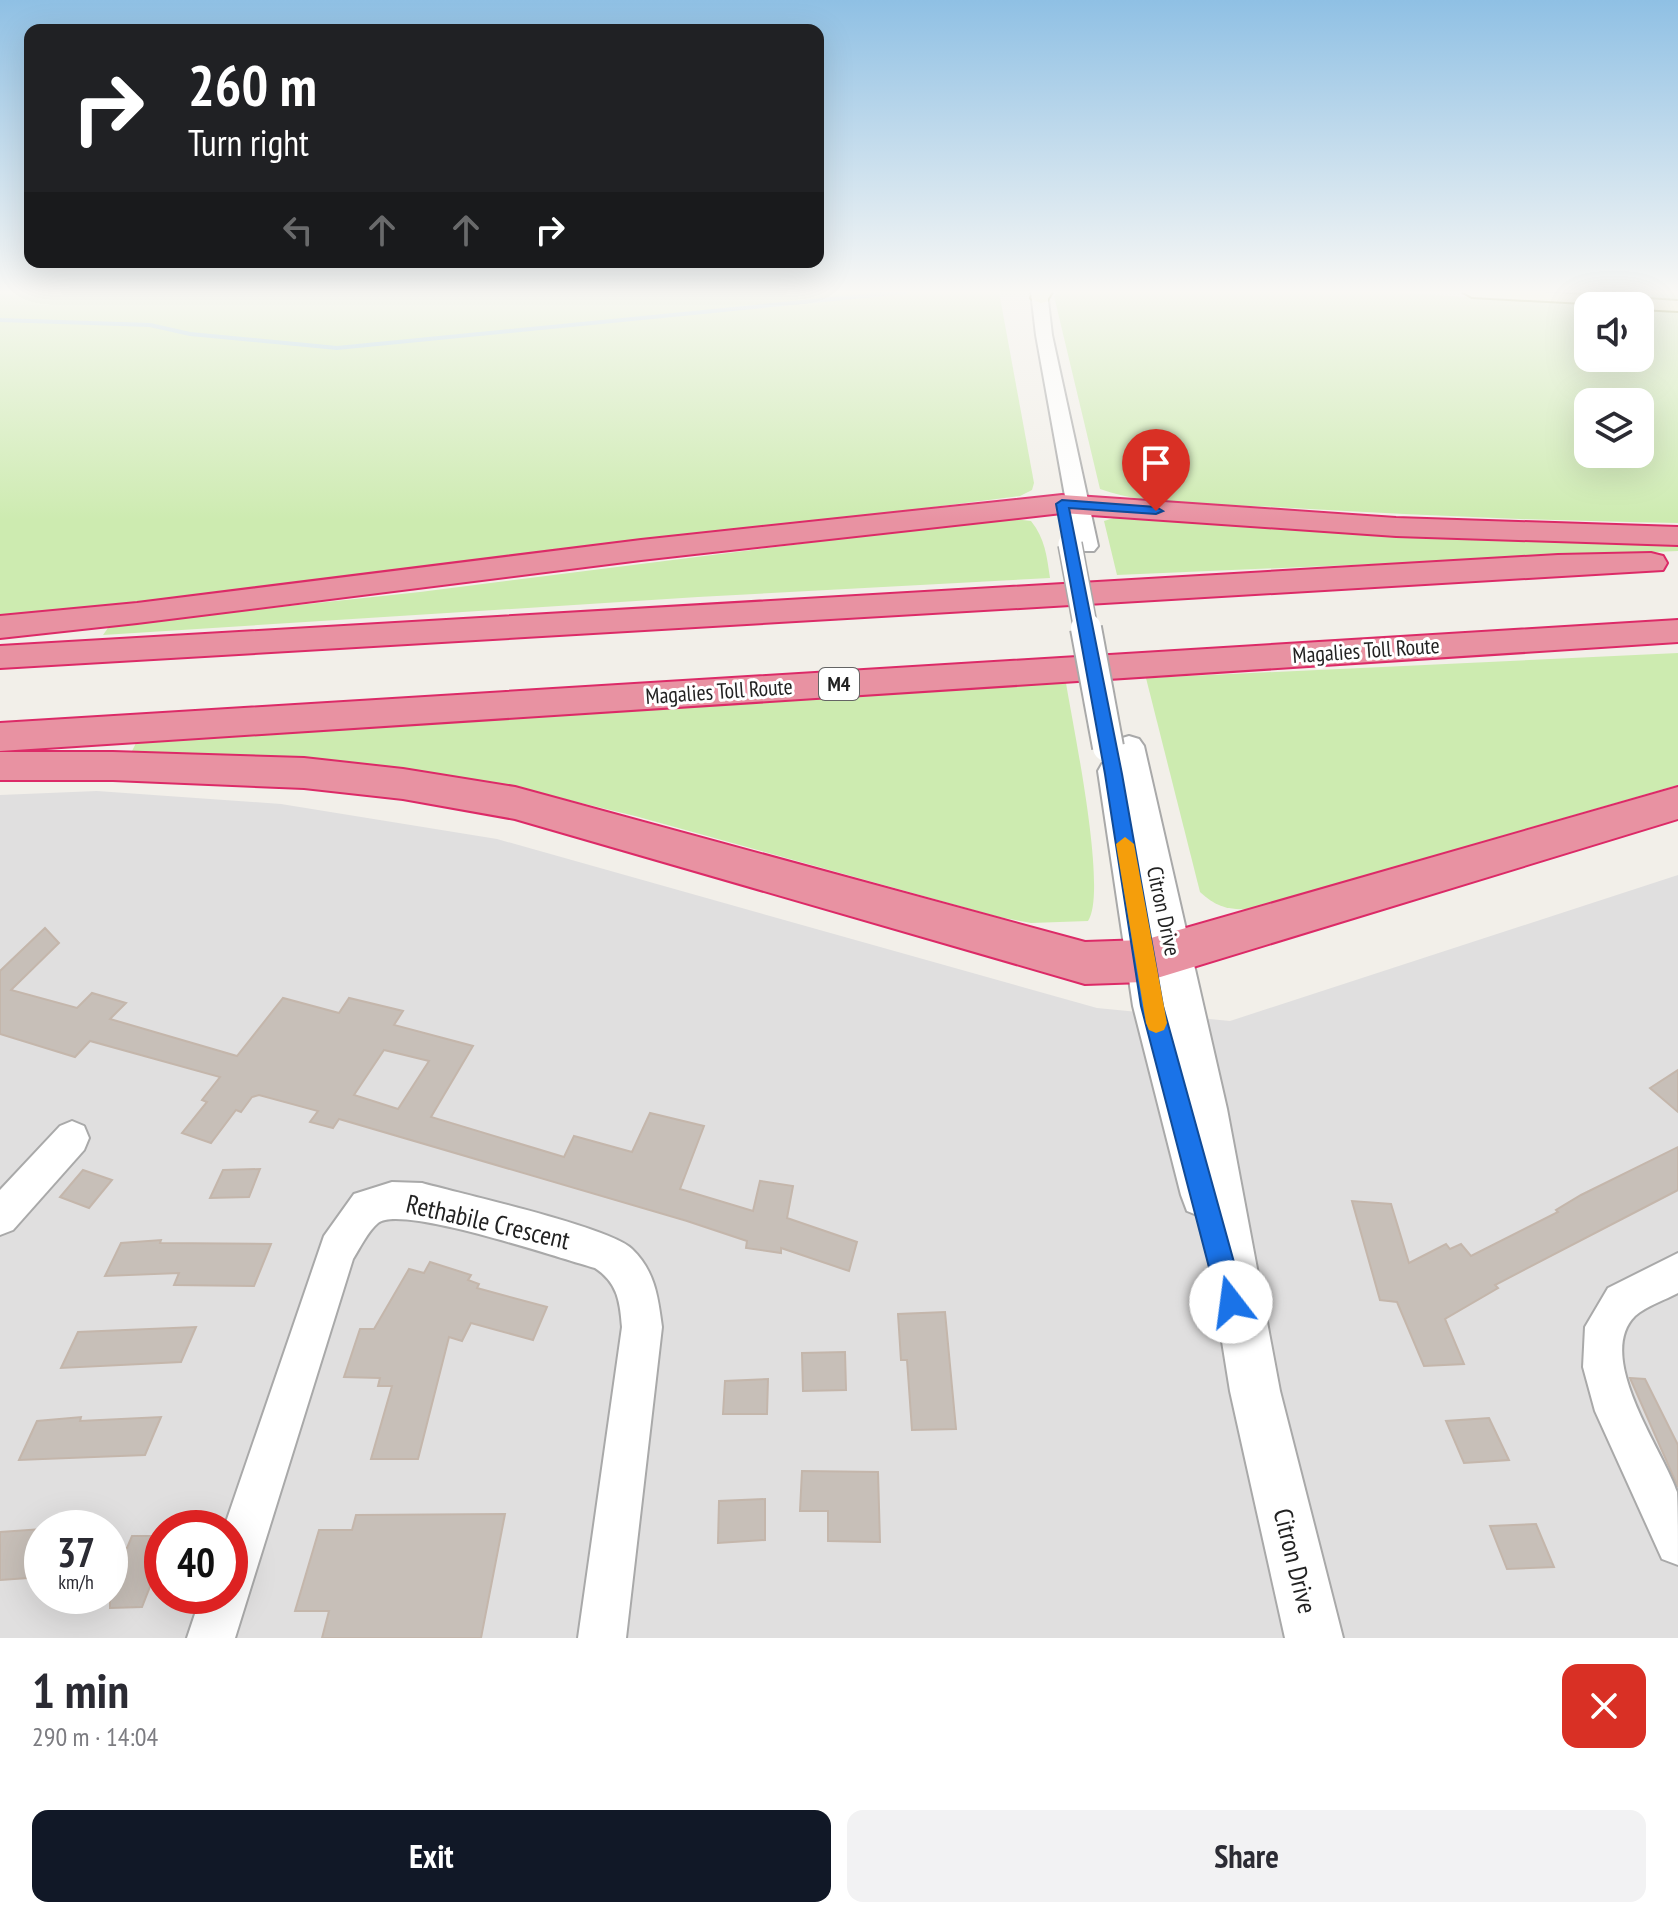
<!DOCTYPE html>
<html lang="en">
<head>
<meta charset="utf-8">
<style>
  :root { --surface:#fff; --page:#f2f2f3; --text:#2b2b33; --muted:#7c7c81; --accent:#111827 }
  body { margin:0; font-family:"PT Sans Narrow",sans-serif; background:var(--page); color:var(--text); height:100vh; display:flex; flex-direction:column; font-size:30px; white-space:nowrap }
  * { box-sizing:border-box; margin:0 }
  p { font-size:26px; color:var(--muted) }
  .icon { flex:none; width:44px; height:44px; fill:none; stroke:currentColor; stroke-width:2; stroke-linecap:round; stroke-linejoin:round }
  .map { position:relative; height:1638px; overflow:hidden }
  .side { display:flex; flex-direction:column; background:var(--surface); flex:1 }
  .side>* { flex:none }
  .banner { position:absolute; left:24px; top:24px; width:800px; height:244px; border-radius:16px; box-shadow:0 8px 32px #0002; background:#202124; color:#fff; overflow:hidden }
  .tools { position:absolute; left:1574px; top:292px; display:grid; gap:16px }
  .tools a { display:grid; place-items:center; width:80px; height:80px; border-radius:16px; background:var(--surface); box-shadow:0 8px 32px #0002; font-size:40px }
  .speed { position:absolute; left:24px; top:1510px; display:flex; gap:16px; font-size:40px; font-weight:700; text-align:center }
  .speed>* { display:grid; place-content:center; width:104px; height:104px; border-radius:50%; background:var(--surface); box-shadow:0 8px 32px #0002; line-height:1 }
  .speed small { font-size:20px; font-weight:400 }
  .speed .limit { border:12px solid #d22; background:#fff; color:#111 }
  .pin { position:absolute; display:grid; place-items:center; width:68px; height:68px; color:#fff; margin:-82px -34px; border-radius:50% 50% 50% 0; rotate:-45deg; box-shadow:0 0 8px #0007 }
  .pin .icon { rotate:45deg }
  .me { position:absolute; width:88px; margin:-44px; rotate:345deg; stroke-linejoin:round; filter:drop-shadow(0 0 6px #0008) }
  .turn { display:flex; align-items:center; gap:28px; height:168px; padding:0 32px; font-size:36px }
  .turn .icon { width:104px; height:104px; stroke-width:2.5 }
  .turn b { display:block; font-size:56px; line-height:68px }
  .lanes { display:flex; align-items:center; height:76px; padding:0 32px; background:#0003; justify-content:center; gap:40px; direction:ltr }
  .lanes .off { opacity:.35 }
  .round { display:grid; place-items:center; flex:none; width:84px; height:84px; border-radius:16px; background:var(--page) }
  .overview { display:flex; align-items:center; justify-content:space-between; height:136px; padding:0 32px }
  h1 { font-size:48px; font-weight:700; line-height:60px }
  .action { display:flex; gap:16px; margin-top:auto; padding:16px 32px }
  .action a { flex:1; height:92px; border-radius:16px; background:var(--accent); color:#fff; font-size:32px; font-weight:700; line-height:92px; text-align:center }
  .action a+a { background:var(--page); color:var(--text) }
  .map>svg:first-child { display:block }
  .residential { fill:#e0dfdf; fill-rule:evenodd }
  .grass { fill:#cdebb0; fill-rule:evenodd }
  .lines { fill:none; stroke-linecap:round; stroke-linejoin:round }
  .stream { stroke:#aad3df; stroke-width:4 }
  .building { fill:#c7bfb8; stroke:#c4b6ab; stroke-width:2; fill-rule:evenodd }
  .minor-casing { stroke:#a9a9a9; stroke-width:4 }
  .tertiary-casing { stroke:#a9a9a9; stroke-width:4 }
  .secondary-casing { stroke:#707d05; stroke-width:4 }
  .motorway-casing { stroke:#dc2a67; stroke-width:4 }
  .minor { fill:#fff; fill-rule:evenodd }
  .tertiary { fill:#fff; fill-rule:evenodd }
  .secondary { fill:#f7fabf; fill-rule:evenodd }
  .motorway { fill:#e892a2; fill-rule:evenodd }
  .tertiary-bridge-far1-casing { stroke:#a9a9a9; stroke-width:26; stroke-linecap:butt }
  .tertiary-bridge-casing { stroke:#a9a9a9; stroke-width:34; stroke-linecap:butt }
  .tertiary-bridge-far1 { stroke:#fff; stroke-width:23 }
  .tertiary-bridge { stroke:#fff; stroke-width:30 }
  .route { fill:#1a73e8; stroke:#114b97; stroke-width:2 }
  .slow { fill:#f59e0b }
  .labels { text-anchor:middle; stroke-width:6; stroke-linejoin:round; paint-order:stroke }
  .shield { fill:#fff; stroke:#646464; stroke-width:2 }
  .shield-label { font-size:20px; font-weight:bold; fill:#222 }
  .street-label { font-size:22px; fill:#222; stroke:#fff }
  .near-street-label { font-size:26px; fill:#222; stroke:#fff }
</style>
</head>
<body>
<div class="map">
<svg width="1678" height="1638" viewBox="0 0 1678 1638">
  <rect width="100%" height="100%" fill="#f2efe9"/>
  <!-- residential -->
  <path class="residential" d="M97,791L281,804L497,839L1097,1008L1230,1021L1678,875V1638H0V795ZM42,1528H110V1596H42ZM162,1528H230V1596H162Z"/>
  <!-- grass -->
  <g class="grass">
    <polygon points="0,292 999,292 1034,483 1032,490 1020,496 370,579 0,617"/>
    <path d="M1058,292H1394L1599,306H1588V358H1640V309L1678,312V523C1544,521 1410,515 1275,507C1218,504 1154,508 1100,489L1054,296ZM1588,402H1640V454H1588Z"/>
    <polygon points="1552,292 1678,292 1678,301"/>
    <polygon points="1117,517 1369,535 1678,545 1678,551 1117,575 1104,521"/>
    <path d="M1004,518L1031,521C1045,538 1047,557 1050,578L698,597L103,635L110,625L420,592Z"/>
    <path d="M1678,653V785L1249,909C1228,910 1216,907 1200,892L1146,678Z"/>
    <path d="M1066,683C1073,726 1108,892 1088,921L1031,923L999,917L635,816L519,788L337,761L132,751L137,741Z"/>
  </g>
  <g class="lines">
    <!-- stream -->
    <polyline class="stream" points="0,320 150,325 190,334 337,348 905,292"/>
  </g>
  <!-- building -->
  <g class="building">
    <path d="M45,928L59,943L11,990L77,1008L92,993L126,1003L110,1019L237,1056L283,998L339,1013L349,998L403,1011L394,1025L473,1046L431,1117L564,1157L574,1136L632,1152L650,1113L704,1126L680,1189L753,1211L760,1181L793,1186L787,1218L857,1242L849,1271L781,1248V1253L746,1248L747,1241L687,1221L339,1119L333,1128L310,1122L318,1111L259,1095L252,1097L241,1112L236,1110L211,1143L182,1133L207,1102L202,1100L220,1077L90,1041L75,1057L0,1034V971ZM384,1050L429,1061L398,1109L354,1095Z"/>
    <polygon points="1678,1070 1678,1112 1650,1088"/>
    <polygon points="1678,1147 1678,1190 1495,1285 1498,1288 1445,1319 1464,1364 1424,1366 1397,1302 1380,1300 1352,1201 1391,1204 1409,1263 1446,1244 1450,1249 1461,1244 1471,1256 1558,1212 1556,1210 1581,1195"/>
    <polygon points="260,1169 249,1197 210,1198 223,1170"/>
    <polygon points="83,1170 112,1180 89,1208 60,1197"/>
    <polygon points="161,1240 160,1243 271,1244 254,1286 174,1285 179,1273 105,1276 121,1243"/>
    <polygon points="430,1262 471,1275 468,1280 479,1284 477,1288 547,1307 533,1340 471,1323 462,1341 449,1337 418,1459 371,1459 392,1386 378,1386 380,1378 344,1377 360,1329 374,1329 409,1269 424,1273"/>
    <polygon points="945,1312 956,1429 912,1430 907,1360 901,1360 898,1314"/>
    <polygon points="196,1327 181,1362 61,1368 78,1332"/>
    <polygon points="845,1352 846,1390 803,1391 802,1353"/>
    <polygon points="1630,1378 1645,1379 1678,1445 1678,1487"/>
    <polygon points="768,1379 767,1414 723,1414 725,1381"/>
    <polygon points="81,1417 80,1421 161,1417 145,1455 19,1460 37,1421"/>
    <polygon points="1489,1418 1509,1460 1464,1463 1446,1421"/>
    <polygon points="802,1471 878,1472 880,1542 828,1541 828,1511 800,1511"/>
    <polygon points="765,1499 765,1540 718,1543 719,1501"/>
    <polygon points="505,1514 481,1638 322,1638 329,1611 295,1611 319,1530 352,1530 356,1515"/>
    <polygon points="1536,1524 1554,1567 1507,1569 1490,1526"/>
    <polygon points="42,1529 42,1577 0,1580 0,1532"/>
    <polygon points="132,1536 159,1536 151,1556 162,1556 142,1607 110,1608 110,1548 127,1548"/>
  </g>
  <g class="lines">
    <defs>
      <g id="minor">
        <polygon points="72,1121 84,1126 89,1138 84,1150 13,1230 0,1235 0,1190 60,1126"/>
        <path d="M392,1182L422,1183C461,1194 610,1227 632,1249C655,1271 658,1297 662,1327L626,1638H578L622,1327C620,1302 618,1283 595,1268C561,1259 401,1204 378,1223C368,1231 360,1248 353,1259L235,1638H187L201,1596H230V1528H224L324,1236L354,1194Z"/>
        <path d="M1678,1253V1293C1665,1300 1646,1306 1635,1316C1594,1357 1663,1450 1677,1492C1678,1510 1678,1546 1678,1565L1662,1559L1595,1411L1583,1367L1585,1327L1608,1288Z"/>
      </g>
      <g id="tertiary">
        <polygon points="1031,292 1047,292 1052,335 1098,546 1094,551 1078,551 1074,546 1036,335"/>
        <polygon points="1129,736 1139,739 1144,746 1227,1109 1280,1391 1343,1638 1285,1638 1230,1391 1202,1217 1187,1211 1181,1195 1133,1006 1098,771 1102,764 1117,762 1114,746 1119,739"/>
      </g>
      <g id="secondary">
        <polygon points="1034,292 1052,292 1046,302 1040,303 1031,298"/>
        <polygon points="1463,292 1542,292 1678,301 1678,311 1640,309 1640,306 1472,297"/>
      </g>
      <g id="motorway">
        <polygon points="1062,495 1396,518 1678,527 1678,545 1396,536 1062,513 641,560 137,623 0,638 0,616 137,603 641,540"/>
        <polygon points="1651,553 1663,556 1667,563 1663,570 0,668 0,646 1558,555"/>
        <polygon points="1678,620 1678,642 0,751 0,723"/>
        <polygon points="0,752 113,752 304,758 403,769 515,787 1085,942 1144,940 1678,787 1678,819 1144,982 1085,984 515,819 403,799 304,788 113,780 0,780"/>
      </g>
    </defs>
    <!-- minor casing -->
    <use href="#minor" class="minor-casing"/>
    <!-- tertiary casing -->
    <use href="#tertiary" class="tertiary-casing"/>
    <!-- secondary casing -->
    <use href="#secondary" class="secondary-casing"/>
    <!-- motorway casing -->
    <use href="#motorway" class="motorway-casing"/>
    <!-- minor -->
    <use href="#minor" class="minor"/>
    <!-- tertiary -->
    <use href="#tertiary" class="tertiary"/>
    <!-- secondary -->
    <use href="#secondary" class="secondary"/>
    <!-- motorway -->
    <use href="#motorway" class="motorway"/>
    <defs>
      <polyline id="tertiary-bridge-far1" points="1070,544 1086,630"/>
      <polyline id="tertiary-bridge" points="1086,628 1108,747"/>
    </defs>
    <!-- tertiary-bridge-far1 casing -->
    <use href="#tertiary-bridge-far1" class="tertiary-bridge-far1-casing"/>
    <!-- tertiary-bridge casing -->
    <use href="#tertiary-bridge" class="tertiary-bridge-casing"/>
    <!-- tertiary-bridge-far1 -->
    <use href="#tertiary-bridge-far1" class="tertiary-bridge-far1"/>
    <!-- tertiary-bridge -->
    <use href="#tertiary-bridge" class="tertiary-bridge"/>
  </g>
  <!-- sky -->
  <linearGradient id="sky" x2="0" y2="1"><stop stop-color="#8fc0e4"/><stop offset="0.56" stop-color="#f9f8f5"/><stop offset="1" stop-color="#f9f8f5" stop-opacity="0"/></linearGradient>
  <rect width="1678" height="521" fill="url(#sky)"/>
  <!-- route -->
  <polygon class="route" points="1062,500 1156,507 1163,511 1156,514 1069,508 1122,774 1163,1006 1245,1302 1241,1311 1231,1315 1222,1311 1218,1302 1141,1006 1105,774 1056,504"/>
  <!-- slow -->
  <polygon class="slow" points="1125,837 1134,844 1167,1023 1164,1030 1156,1033 1149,1030 1146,1023 1116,844"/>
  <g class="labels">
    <!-- shield labels -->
    <rect class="shield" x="819" y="668" width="40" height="32" rx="6"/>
    <g class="shield-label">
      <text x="839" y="691">M4</text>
    </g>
    <!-- street labels -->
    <g class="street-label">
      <text transform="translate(1366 650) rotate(-4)" y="8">Magalies Toll Route</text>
      <text transform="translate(719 691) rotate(-4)" y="8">Magalies Toll Route</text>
      <text transform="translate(1164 911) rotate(78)" y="8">Citron Drive</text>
    </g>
    <!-- near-street labels -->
    <g class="near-street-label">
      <text transform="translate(488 1222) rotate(13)" y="9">Rethabile Crescent</text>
      <text transform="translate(1295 1561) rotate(76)" y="9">Citron Drive</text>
    </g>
  </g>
</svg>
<div class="tools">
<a><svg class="icon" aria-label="sound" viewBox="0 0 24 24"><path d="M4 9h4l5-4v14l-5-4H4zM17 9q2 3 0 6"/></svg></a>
<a><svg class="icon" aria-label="layers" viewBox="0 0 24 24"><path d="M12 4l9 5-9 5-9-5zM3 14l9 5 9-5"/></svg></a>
</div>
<div class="speed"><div>37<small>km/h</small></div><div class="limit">40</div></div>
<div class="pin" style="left:1156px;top:511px;background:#d93025"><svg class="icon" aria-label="arrive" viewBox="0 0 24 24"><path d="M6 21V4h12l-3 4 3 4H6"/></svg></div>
<svg class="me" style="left:1231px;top:1302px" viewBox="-20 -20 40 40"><circle r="19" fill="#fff"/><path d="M0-13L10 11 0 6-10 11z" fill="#1a73e8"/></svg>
<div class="banner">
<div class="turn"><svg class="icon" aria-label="right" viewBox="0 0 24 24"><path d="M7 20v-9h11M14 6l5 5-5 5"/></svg><div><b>260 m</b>Turn right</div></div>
<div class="lanes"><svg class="icon off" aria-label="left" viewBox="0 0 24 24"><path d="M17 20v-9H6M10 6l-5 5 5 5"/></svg><svg class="icon off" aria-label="ahead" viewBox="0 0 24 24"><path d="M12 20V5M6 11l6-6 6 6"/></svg><svg class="icon off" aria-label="ahead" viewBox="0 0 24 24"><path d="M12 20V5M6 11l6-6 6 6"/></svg><svg class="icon" aria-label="right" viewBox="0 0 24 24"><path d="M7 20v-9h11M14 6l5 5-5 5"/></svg></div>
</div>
</div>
<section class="side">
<div class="overview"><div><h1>1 min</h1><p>290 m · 14:04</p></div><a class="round" style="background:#d93025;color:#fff"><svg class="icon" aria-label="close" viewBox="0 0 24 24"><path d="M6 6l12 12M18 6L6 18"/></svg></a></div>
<div class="action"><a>Exit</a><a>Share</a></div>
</section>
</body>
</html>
